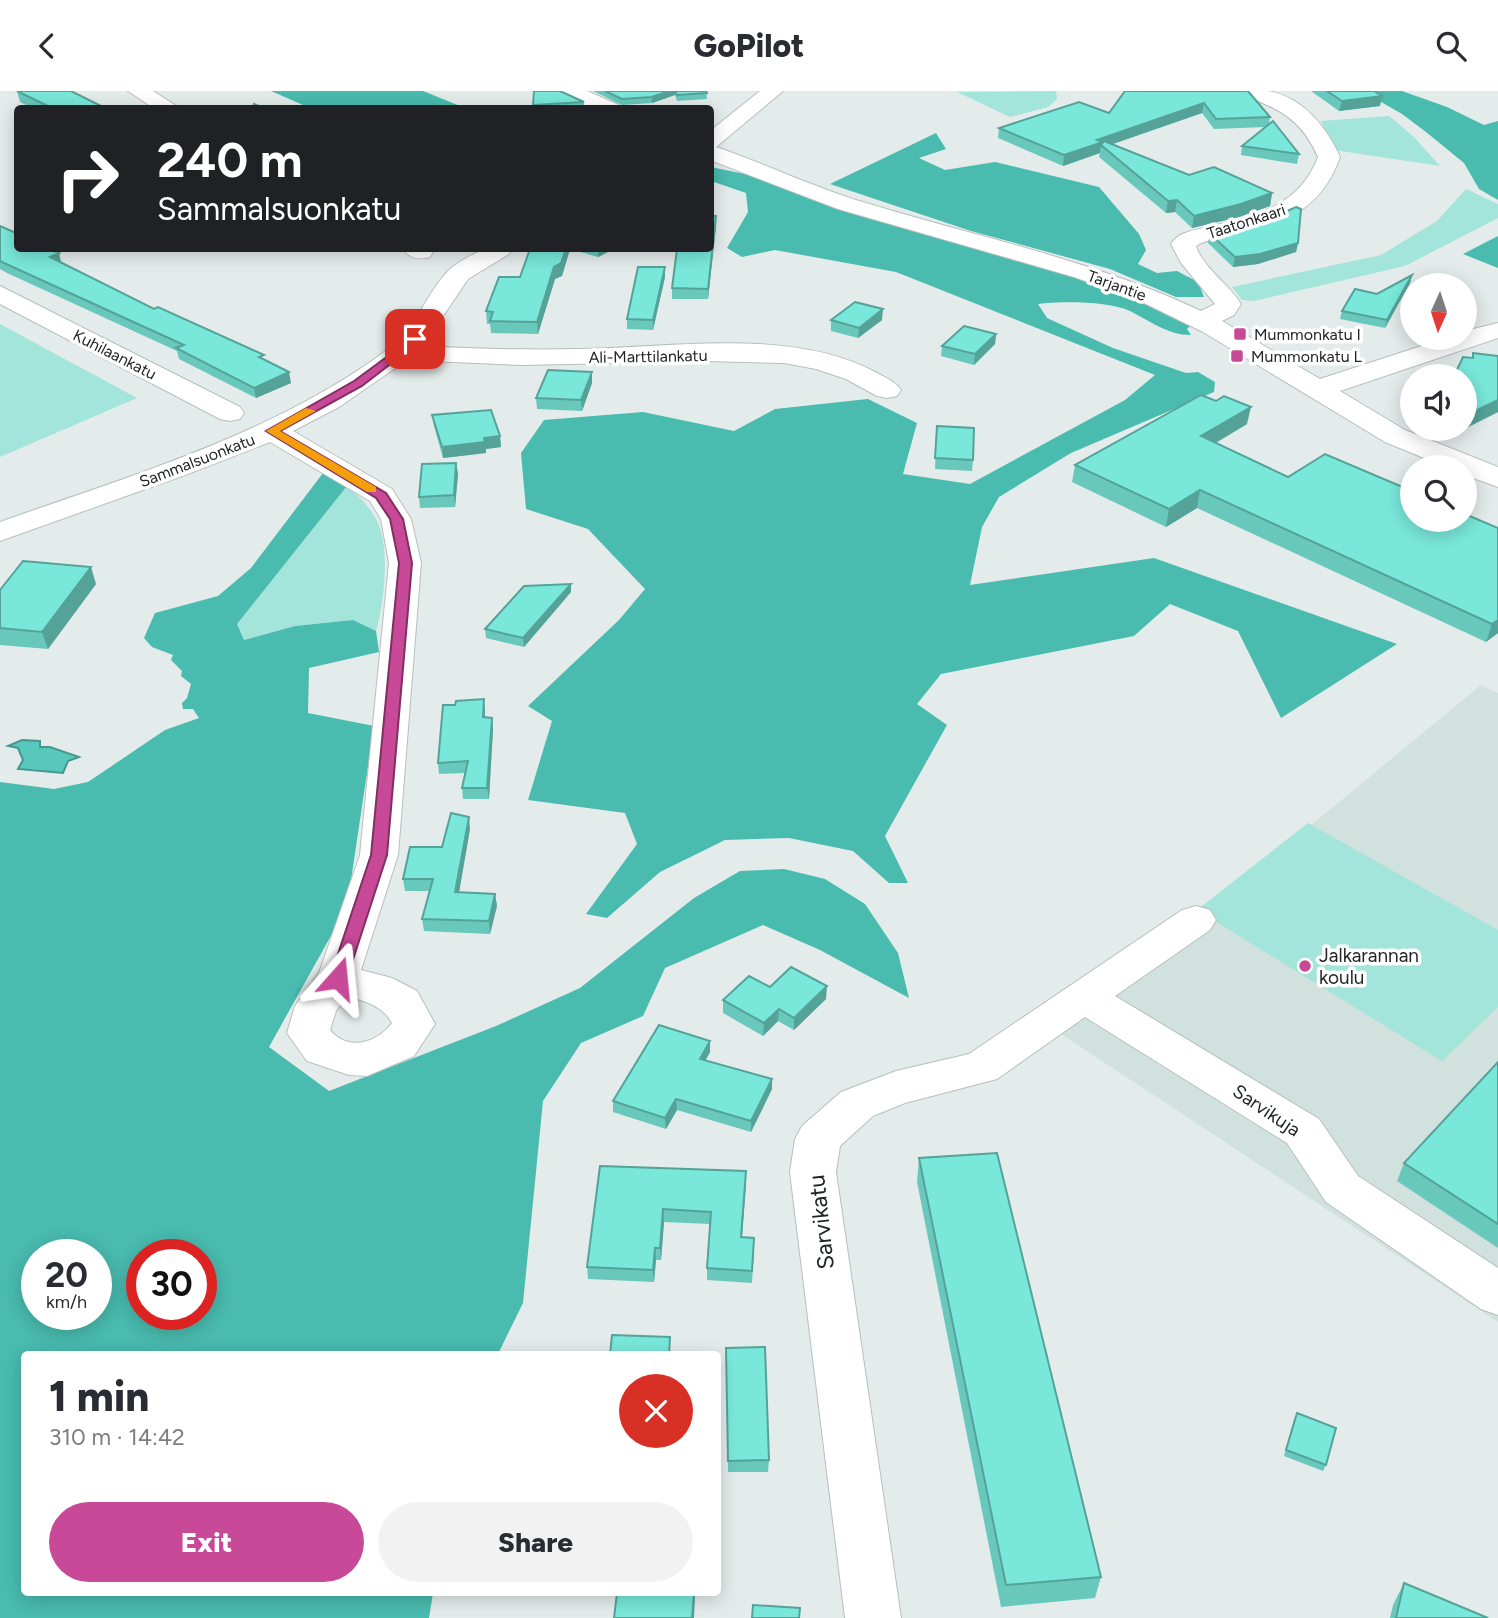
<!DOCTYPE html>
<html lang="en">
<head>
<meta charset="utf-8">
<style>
  :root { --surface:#fff; --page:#f2f2f3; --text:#2b2b33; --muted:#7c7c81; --accent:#c74997 }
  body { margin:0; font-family:Figtree,sans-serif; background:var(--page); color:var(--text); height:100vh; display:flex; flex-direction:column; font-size:26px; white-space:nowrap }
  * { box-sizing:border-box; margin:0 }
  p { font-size:23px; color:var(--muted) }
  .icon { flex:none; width:38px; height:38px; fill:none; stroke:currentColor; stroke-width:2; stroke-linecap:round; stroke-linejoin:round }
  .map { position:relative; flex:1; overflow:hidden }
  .drawer { position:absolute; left:21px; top:1260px; width:700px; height:245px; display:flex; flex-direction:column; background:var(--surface); border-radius:7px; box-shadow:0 4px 18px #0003 }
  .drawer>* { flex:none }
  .top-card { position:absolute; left:14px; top:14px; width:700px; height:147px; border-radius:7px; box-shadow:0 4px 18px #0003; background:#202124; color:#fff; overflow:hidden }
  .needle { width:46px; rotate:183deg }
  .controls { position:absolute; left:1400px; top:182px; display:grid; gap:14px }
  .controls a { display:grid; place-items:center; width:77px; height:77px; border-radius:50%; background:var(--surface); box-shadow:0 4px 18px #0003; font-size:35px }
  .speed { position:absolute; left:21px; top:1148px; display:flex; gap:14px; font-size:35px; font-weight:700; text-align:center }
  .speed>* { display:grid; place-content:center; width:91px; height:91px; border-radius:50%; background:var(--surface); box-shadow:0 4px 18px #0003; line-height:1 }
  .speed small { font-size:18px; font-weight:400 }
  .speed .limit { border:10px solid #d22; background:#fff; color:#111 }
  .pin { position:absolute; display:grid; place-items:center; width:60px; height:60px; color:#fff; margin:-30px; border-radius:14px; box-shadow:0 4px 10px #0006 }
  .me { position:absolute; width:77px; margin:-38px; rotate:18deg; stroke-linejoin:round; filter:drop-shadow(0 0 5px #0008) }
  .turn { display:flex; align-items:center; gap:24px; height:147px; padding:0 28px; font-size:32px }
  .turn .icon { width:91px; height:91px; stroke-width:2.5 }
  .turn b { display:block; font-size:49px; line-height:60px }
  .round { display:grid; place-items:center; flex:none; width:74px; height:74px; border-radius:37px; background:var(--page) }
  .summary { display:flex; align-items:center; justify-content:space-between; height:119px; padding:0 28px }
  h1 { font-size:42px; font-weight:800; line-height:52px }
  .cta { display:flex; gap:14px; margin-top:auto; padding:14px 28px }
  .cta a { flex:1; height:80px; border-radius:42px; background:var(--accent); color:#fff; font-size:28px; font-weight:800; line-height:80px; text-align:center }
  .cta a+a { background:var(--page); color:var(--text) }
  header { display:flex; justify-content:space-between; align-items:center; height:91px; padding:0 28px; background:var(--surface); font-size:32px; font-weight:800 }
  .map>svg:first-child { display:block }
  .built { fill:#d0e1de }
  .green { fill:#a3e4db }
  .forest { fill:#49bbaf; fill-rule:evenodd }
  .water { fill:#57c8bb; stroke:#47978e; stroke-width:2 }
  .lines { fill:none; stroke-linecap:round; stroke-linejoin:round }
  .minor-casing { stroke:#b7bfbd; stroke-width:2 }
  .minor { fill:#fff; fill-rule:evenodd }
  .wall { fill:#68c8bb }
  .shaded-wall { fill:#55a299 }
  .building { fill:#79e8da; stroke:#55a299; stroke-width:2 }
  .route { fill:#c74997; stroke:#812f62; stroke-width:2 }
  .slow { fill:#f59e0b }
  .poi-dot { fill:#c74997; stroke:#fff; stroke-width:2.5 }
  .labels { text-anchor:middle; stroke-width:7; stroke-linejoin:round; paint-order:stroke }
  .far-street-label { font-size:16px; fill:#232626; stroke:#fff }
  .far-poi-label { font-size:16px; fill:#232626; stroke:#fff; text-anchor:start }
  .poi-label { font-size:19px; fill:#232626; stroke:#fff; text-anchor:start }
  .street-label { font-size:19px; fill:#232626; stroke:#fff }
  .near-street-label { font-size:23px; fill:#232626; stroke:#fff }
</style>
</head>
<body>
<header><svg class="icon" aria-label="back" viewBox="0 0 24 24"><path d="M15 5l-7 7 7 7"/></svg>GoPilot<svg class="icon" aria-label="search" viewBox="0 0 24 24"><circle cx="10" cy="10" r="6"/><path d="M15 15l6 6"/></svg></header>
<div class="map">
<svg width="1498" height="1527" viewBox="0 0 1498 1527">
  <rect width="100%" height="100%" fill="#e4eceb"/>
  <!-- built -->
  <polygon class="built" points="1481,594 1498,602 1498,1231 1029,922 1196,829"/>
  <!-- green -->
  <g class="green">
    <polygon points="1056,0 1057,8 1048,16 1010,26 957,1"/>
    <polygon points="1389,25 1414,46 1440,75 1334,59 1321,30"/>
    <polygon points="1466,98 1498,113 1498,127 1405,175 1254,210 1242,209 1232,196 1381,164 1437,130"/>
    <polygon points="0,233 137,307 0,366"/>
    <path d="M347,395C360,406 371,417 378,432C390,457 384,514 376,540L353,529L295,535L244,549L237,533Z"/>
    <polygon points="1308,732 1498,839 1498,916 1442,970 1197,819"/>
  </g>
  <!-- forest -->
  <g class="forest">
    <polygon points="271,0 423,0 465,17 310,17"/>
    <polygon points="1362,0 1402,0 1447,16 1484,34 1498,30 1498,109 1479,98 1464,72 1426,41 1402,23"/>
    <polygon points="936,42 946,58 919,67 945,79 995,71 1099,96 1139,143 1146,159 1138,173 1157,182 1177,180 1198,191 1204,206 1176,206 1110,178 971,140 830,93"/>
    <path d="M711,76L773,89L933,146L1072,183L1144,209L1190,235L1187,238L1191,244C1168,244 1150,230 1130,220C1109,210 1061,210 1038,213L1047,227L1113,257L1186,282L1198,281L1215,291L1214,301L1071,362L999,406L982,436L970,494L1154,467L1397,553L1281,627L1238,540L1170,513L1134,545L941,583L917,613L947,634L885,745L908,792H889L853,760L789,747L725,749L660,781L607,827L586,823L637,753L625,722L528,709L552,630L528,615L619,529L645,498L588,438L526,418L521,362L544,329L643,321L734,340L775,318L868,308L917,332L903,383L970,393L1125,309L1155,284L896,181L775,159L742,166L727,157L748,121L746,102L711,90Z"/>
    <polygon points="1498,145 1498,177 1463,163"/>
    <path d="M323,382L347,395L237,533L244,549L295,535L353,529L376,540L379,561L309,577L308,622L374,635L347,816L269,956L329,1000L496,935L580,897L694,807L740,780L784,778L825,788L865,813L898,862L909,907L820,859L763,834L665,877L643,925L581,952L543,1010L523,1212L498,1263L24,1264V1502H433L429,1527H0V691L54,698L88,691L165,639L199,627L193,618H183L182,612L187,607L191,593L181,585L182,580L171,569L173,564L152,556L144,547L155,522L218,505L251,477ZM37,1164H96V1223H37ZM142,1164H201V1223H142Z"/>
  </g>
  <!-- water -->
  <polygon class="water" points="22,649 40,650 40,656 50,656 79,666 68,670 63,682 18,678 23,669 18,657 8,655"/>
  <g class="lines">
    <defs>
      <g id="minor">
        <polygon points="128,0 153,0 181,18 155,18"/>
        <polygon points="559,0 587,0 619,14 622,18 593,18 562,4"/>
        <path d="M760,0H783L716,56C763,72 809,94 856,109C972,145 1091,168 1201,220L1215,213L1181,172L1171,153C1179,141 1191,140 1204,137C1253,125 1298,118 1318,66C1302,29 1280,18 1243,4L1240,0C1249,0 1259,0 1268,0C1303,6 1327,37 1340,66C1321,120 1284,132 1232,145C1220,148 1206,148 1196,155C1203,177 1229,193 1241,213L1234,224L1222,230L1320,288L1446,247H1465V240L1498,232V247L1340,300L1405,339L1498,376V396L1465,384V376H1446L1385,351L1203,241L1138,209L1074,186L838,118L710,69V40Z"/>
        <path d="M403,158H431L433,161L430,166C419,169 410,168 403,158Z"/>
        <path d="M484,158H512L509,163L468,188L423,255C475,258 527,259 579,258C670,257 792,236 875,281C884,286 895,290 901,299L897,305L887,307L877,305L846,288L816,278L784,272L706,270L522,274L407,269L339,316L293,340L392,398L411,428L421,472L398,764L361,879L392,887L417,900L435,933L414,965L367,985L349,984L307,970L287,942L295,915L319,882L360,764L389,472L381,428L370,410L270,351L185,384L0,450V431C134,383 276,343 391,256C416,237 426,203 448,180C457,171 472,164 484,158ZM347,905C365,910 383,915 392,932C377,952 348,961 330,939L336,920Z"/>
        <polygon points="0,195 240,316 244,322 240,328 230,330 220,328 0,213"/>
        <polygon points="1196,815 1210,819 1216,829 1210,839 1115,905 1319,1028 1358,1085 1498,1177 1498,1224 1481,1218 1326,1111 1287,1052 1085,926 997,988 905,1012 873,1025 840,1055 836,1081 901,1527 845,1527 790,1081 795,1048 802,1035 841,1001 896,980 969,963 1182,819"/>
      </g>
    </defs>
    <!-- minor casing -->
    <use href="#minor" class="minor-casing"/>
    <!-- minor -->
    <use href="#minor" class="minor"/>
  </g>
  <!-- wall -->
  <g class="wall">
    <polygon points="17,0 107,18 34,18 20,11"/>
    <polygon points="503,0 560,0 584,11 584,17 534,18 534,0"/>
    <polygon points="593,0 706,0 707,8 677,10 675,4 652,12 622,14"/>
    <polygon points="1248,0 1270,26 1269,33 1299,63 1297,73 1241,64 1242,55 1265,36 1214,38 1202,22 1113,53 1189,84 1272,102 1270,115 1239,126 1192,137 1175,121 1166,122 1099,66 1100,62 1063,75 998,47 999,37 1109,22"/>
    <polygon points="1311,0 1374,0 1380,15 1339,20"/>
    <polygon points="716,125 716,135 708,208 672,208 672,197"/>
    <polygon points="0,135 59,162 61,171 154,218 265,269 291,292 256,307 179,268 177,260 7,182 0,178"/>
    <polygon points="1210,143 1298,152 1296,161 1258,173 1233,176 1208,152"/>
    <polygon points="530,158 614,158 598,166 570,158 562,185 555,188 538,243 491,242 490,233 487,233 486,220 520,186"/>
    <polygon points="1412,184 1410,192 1385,237 1340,228 1342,220"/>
    <polygon points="665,186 653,239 627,238 627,228"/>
    <polygon points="831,229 882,229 858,247 831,240"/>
    <polygon points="996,243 995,253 974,274 941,265 942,255"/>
    <polygon points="1473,262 1498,265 1498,321 1446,347 1429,339 1430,338 1465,338 1465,285 1454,285 1463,266 1472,267"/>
    <polygon points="592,281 592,292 582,320 537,318 536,307"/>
    <polygon points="1216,310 1247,333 1216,352 1288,386 1498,437 1498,542 1486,551 1197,417 1166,436 1072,391 1075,374"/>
    <polygon points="432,324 500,345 501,356 486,358 486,362 443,367 434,335"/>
    <polygon points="937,335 973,369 972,380 935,378"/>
    <polygon points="456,372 458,383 455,416 420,417 419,406"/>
    <polygon points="96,493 48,558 0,554 0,499"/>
    <polygon points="571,501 524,556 486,547 485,538"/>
    <polygon points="485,619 485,626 492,627 493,638 489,708 463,708 462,697 465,682 439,683 438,672"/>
    <polygon points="470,738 459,801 495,803 497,815 490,843 424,840 422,828 430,800 405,800 403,788 442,756"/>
    <polygon points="770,896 826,908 794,939 778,930 763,945 723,922 723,909"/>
    <polygon points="710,950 710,961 706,969 772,988 772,998 751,1041 677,1019 666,1038 613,1021 613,1010"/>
    <polygon points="1498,971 1498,1157 1397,1090 1404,1072"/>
    <polygon points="919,1067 1101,1486 1095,1507 1001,1516 917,1091"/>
    <polygon points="600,1075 746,1080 742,1146 754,1159 752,1192 707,1189 707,1177 710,1133 664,1131 661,1169 656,1169 654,1191 588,1188 587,1176"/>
    <polygon points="726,1257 769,1369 768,1381 728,1381"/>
    <polygon points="1294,1328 1326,1374 1323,1380 1284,1365"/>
    <polygon points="1404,1492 1488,1527 1390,1527 1393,1514"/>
  </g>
  <!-- shaded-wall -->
  <g class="shaded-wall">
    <polygon points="669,0 675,0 675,4 652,12 652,6"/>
    <polygon points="1382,5 1380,15 1339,20 1342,10"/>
    <polygon points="1204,12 1202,22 1104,56 1101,54 1100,62 1063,75 1064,64 1097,49"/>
    <polygon points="1272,102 1270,115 1239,126 1192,137 1194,125"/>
    <polygon points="1177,109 1175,121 1166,122 1168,110"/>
    <polygon points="716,125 716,135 708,208 708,198"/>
    <polygon points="1298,152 1296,161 1258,173 1233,176 1235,166"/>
    <polygon points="566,158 570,158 562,185 555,188 538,243 537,231 554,176"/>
    <polygon points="598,158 614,158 598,166"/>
    <polygon points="59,162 61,172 50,166"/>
    <polygon points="665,176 665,186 653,239 653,229"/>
    <polygon points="1412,184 1410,192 1385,237 1387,229"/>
    <polygon points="883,218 882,229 858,247 859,237"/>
    <polygon points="996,243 995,253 974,274 975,263"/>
    <polygon points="289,281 291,292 256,307 254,297"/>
    <polygon points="592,281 592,292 582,320 581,309"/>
    <polygon points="1498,309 1498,321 1446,347 1449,338 1465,338 1465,325"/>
    <polygon points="1251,316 1247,333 1198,362 1201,345"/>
    <polygon points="500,345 501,356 486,358 486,362 443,367 442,356"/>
    <polygon points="456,372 458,383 455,416 454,404"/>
    <polygon points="1200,399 1197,417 1166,436 1169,418"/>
    <polygon points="91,476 96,493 48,558 42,541"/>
    <polygon points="571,493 571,501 524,556 523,547"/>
    <polygon points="1498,529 1498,542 1486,551 1492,533"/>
    <polygon points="484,608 485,619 484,637 483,626"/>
    <polygon points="492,627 493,638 489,708 487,697"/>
    <polygon points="469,726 470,738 457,813 455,801"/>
    <polygon points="495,803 497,815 490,843 489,830"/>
    <polygon points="827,895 826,908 794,939 794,927"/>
    <polygon points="779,918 778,930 763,945 764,932"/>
    <polygon points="710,950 710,961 700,978 700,968"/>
    <polygon points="772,988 772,998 751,1041 751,1030"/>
    <polygon points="676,1008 677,1019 666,1038 665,1027"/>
    <polygon points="746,1080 746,1093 741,1159 741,1146"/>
    <polygon points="663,1118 664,1131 661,1169 660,1157"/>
    <polygon points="655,1157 656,1169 654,1191 653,1179"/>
    <polygon points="694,1502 695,1502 694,1527 692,1527"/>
  </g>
  <!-- building -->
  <g class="building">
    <polygon points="17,0 71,0 107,18 54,18"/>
    <polygon points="534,0 560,0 584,11 533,14"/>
    <polygon points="605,0 669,0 652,6 622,8"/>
    <polygon points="675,0 706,0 707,2 677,4"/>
    <polygon points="1125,0 1248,0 1270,26 1216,28 1204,12 1097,49 1103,51 1064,64 999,37 1079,11 1109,22"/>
    <polygon points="1327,0 1374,0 1382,5 1342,10"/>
    <polygon points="254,13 266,18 253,18"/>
    <polygon points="1273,30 1299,63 1242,55"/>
    <polygon points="1104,50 1189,84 1214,76 1272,102 1241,113 1194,125 1177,109 1168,110 1101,54"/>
    <polygon points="1296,116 1301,118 1298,152 1260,163 1235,166 1210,143 1271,127"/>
    <polygon points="710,125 716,125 708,198 672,197 677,158 710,158"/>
    <polygon points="0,135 18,143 18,158 48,158 59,162 50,166 154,218 158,216 264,264 259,266 289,281 254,297 176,257 184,254 4,172 0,170"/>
    <polygon points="530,158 566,158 561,172 554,176 537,231 490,230 493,221 486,220 499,186 520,186"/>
    <polygon points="638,176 665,176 653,229 627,228"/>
    <polygon points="1412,184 1387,229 1342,220 1355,198 1377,203"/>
    <polygon points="855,211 883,218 859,237 831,229"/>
    <polygon points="964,235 996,243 975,263 942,255"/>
    <polygon points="1473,262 1498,265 1498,309 1465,325 1465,285 1454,285 1463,266 1473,267"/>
    <polygon points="548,279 592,281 581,309 536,307"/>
    <polygon points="1201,304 1216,310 1224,305 1251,316 1201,345 1288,386 1325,363 1412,400 1412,429 1465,429 1465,423 1498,437 1498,529 1492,533 1200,399 1169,418 1075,374"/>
    <polygon points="491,319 500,345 484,347 485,351 442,356 432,324"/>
    <polygon points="937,335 974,337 973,369 935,367"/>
    <polygon points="456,372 454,404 419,406 422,373"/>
    <polygon points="23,470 91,476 42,541 0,537 0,499"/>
    <polygon points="571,493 523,547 485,538 524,495"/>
    <polygon points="484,608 483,626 492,627 487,697 462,697 468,670 438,672 443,614 455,614 456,610"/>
    <polygon points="451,722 469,726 455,801 495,803 489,830 422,828 433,788 403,788 410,756 442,756"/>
    <polygon points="791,876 827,895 794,927 779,918 764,932 723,909 749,885 770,896"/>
    <polygon points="659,934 710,950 700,968 772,988 751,1030 676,1008 665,1027 613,1010"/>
    <polygon points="1498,971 1498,1133 1404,1072"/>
    <polygon points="997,1062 1101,1486 1006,1494 919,1067"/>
    <polygon points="600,1075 746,1080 741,1146 754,1147 752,1180 707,1177 711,1121 663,1118 660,1157 655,1157 653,1179 587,1176"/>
    <polygon points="612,1244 670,1246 669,1264 610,1264"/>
    <polygon points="765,1256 769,1369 728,1370 726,1257"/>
    <polygon points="1297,1322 1336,1337 1326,1374 1286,1359"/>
    <polygon points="1404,1492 1488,1527 1396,1527"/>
    <polygon points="617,1502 694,1502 692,1527 614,1527"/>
    <polygon points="753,1514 800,1517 799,1527 752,1527"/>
  </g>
  <!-- route -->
  <polygon class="route" points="415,245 419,246 419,251 362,295 280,340 386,402 403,428 412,472 387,764 347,887 338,894 330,887 371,764 399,472 390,428 376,407 266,340 354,290"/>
  <!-- slow -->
  <polygon class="slow" points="306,317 316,320 280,340 376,396 376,401 367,401 266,340"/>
  <!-- markers -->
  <g class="poi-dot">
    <rect x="1233" y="236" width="14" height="14" rx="3.5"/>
    <rect x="1230" y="258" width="14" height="14" rx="3.5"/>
    <circle cx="1305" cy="875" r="7"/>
  </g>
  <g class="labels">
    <!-- far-street labels -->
    <g class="far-street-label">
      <text transform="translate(1246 130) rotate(-18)" y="6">Taatonkaari</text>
      <text transform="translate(1117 194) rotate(20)" y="6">Tarjantie</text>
      <text transform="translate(115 263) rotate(27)" y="6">Kuhilaankatu</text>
      <text transform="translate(648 265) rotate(-1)" y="6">Ali-Marttilankatu</text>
      <text transform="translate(197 369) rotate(-21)" y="6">Sammalsuonkatu</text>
    </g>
    <!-- far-poi labels -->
    <g class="far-poi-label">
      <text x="1254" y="249">Mummonkatu I</text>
      <text x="1251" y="271">Mummonkatu L</text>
    </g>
    <!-- poi labels -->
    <g class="poi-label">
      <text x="1319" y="871">Jalkarannan<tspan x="1319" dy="22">koulu</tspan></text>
    </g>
    <!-- street labels -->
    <g class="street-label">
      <text transform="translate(1267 1019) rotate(34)" y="7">Sarvikuja</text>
    </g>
    <!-- near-street labels -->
    <g class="near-street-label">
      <text transform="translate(821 1131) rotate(-96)" y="8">Sarvikatu</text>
    </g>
  </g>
</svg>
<div class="controls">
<a><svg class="needle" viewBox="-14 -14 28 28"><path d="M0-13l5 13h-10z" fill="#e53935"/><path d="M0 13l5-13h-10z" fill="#7c7c81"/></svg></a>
<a><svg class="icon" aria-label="sound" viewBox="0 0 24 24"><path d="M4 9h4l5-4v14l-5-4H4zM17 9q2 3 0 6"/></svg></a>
<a><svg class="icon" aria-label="search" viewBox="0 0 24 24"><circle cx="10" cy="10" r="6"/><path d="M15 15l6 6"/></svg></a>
</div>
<div class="speed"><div>20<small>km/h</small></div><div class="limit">30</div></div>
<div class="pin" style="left:415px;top:248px;background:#d93025"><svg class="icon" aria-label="arrive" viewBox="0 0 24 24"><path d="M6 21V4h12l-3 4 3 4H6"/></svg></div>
<svg class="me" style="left:338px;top:887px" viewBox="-20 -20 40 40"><path d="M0-17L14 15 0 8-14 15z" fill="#c74997" stroke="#fff" stroke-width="4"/></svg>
<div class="top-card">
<div class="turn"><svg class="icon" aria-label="right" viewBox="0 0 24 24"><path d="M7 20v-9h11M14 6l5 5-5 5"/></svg><div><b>240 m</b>Sammalsuonkatu</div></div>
</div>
<section class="drawer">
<div class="summary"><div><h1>1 min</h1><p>310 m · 14:42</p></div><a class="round" style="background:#d93025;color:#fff"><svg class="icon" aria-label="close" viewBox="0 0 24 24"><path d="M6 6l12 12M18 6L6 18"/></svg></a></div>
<div class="cta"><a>Exit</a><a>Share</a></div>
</section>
</div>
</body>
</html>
